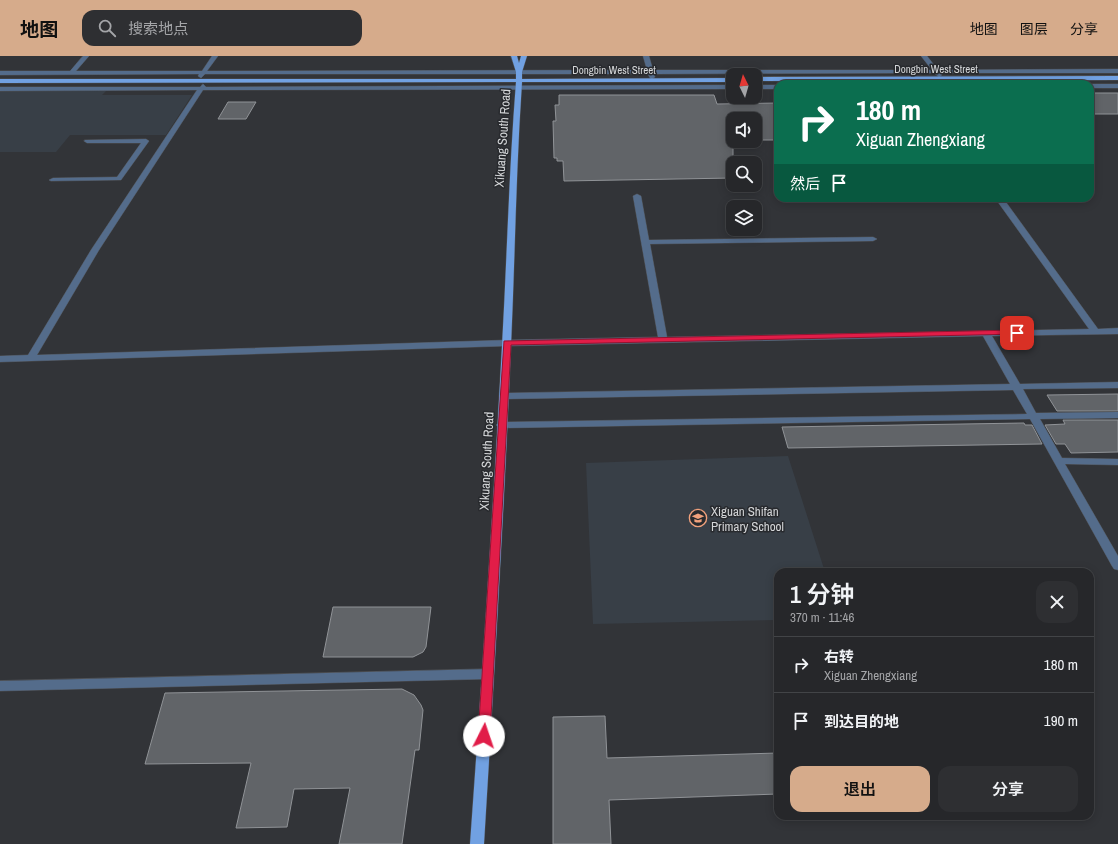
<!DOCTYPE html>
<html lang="zh">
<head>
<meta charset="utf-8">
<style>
  :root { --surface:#26272a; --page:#2e2f32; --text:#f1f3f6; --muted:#a4a5a8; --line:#424447; --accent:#d6ab8b }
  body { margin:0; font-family:"Archivo Narrow","Noto Sans SC",sans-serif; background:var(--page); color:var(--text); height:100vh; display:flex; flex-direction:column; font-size:15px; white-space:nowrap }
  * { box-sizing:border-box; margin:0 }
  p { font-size:13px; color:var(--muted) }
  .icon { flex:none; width:22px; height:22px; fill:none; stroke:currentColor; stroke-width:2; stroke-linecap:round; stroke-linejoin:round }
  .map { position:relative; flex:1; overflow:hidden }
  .sheet { position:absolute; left:774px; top:512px; width:320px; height:252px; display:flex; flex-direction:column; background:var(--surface); border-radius:12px; box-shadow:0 2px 10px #0003,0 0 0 1px var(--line) }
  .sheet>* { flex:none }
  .guide { position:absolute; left:774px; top:24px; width:320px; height:122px; border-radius:12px; box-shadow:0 2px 10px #0003,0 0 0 1px var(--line); background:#0b6e4f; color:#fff; overflow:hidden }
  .needle { width:26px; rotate:355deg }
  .fabs { position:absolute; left:726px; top:12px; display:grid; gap:8px }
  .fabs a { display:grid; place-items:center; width:36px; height:36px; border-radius:8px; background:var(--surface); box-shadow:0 2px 10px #0003,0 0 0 1px var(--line); font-size:20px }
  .pin { position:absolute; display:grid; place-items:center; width:34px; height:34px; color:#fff; margin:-17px; border-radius:8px; box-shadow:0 2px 6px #0006 }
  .me { position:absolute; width:44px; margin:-22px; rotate:4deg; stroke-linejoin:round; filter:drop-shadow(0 0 3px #0008) }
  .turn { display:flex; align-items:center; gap:14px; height:84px; padding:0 16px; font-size:18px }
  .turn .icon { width:52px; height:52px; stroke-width:2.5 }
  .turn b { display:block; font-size:28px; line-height:34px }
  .then { display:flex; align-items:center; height:38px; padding:0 16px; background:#0003; gap:8px; font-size:15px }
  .round { display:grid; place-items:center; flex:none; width:42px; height:42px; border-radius:12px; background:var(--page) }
  .overview { display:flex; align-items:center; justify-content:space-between; height:68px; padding:0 16px }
  h1 { font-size:24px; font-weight:600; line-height:30px }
  .cta { display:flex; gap:8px; margin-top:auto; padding:8px 16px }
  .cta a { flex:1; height:46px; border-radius:12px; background:var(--accent); color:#111; font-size:16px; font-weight:600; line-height:46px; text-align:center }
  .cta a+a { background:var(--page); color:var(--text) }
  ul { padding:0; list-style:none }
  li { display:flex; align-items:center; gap:12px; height:56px; padding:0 16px; border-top:1px solid var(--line) }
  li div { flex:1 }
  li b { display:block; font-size:15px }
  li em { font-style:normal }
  header { display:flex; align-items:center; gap:24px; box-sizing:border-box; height:56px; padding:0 20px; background:var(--accent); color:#111 }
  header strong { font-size:19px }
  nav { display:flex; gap:22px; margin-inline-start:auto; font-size:14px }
  .search { width:280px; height:36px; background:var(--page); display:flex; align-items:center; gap:10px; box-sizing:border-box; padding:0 14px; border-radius:12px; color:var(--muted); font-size:15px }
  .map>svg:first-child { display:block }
  .built { fill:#383f47 }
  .building { fill:#616468; stroke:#909397 }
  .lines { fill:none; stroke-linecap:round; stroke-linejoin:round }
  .minor-casing { stroke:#4f5155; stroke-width:1 }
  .major-casing { stroke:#4f5155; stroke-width:1 }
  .minor { fill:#546c8b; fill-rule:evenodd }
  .major { fill:#71a1e2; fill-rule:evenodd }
  .route { fill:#e11d48; stroke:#92132f }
  .labels { text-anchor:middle; stroke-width:3; stroke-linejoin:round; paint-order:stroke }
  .far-street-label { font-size:11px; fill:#d4d6d8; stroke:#282a2e }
  .street-label { font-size:13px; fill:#d4d6d8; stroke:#282a2e }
  .poi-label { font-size:13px; fill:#d4d6d8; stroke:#282a2e; text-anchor:start }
</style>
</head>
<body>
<header>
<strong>地图</strong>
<div class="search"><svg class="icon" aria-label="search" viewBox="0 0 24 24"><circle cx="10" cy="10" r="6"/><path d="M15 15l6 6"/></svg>搜索地点</div>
<nav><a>地图</a><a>图层</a><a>分享</a></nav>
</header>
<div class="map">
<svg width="1118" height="788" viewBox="0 0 1118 788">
  <rect width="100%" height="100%" fill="#323438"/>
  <!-- built -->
  <g class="built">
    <polygon points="0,35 106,35 102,39 192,39 166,79 70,79 56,96 0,96"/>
    <polygon points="788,400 825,516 778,516 778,564 593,568 586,407"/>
  </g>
  <!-- building -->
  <g class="building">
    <rect x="1090" y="37" width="28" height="21"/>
    <polygon points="559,39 714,39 717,48 778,47 778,84 755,84 755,63 733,63 733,122 564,125 563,105 557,105 557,102 554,102 553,65 556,65 555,49 559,49"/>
    <polygon points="228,46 256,46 246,63 218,63"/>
    <polygon points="1118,338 1118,355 1057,355 1047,339"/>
    <polygon points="1063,364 1118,364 1118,396 1071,397 1065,388 1056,388 1045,369 1065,368"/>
    <polygon points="1024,367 1025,369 1032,369 1042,388 788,392 782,371"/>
    <polygon points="333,551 431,551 426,591 423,596 413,601 323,601"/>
    <polygon points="402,633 414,639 421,649 423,654 419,694 415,694 402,788 339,788 350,732 294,733 287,771 236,772 251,707 145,708 165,637"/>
    <polygon points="605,660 607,702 778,697 778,738 609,744 611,788 553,788 553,661"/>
  </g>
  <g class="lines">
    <defs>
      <g id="minor">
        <polygon points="83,0 89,0 76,15 202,15 212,0 218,0 207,15 647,14 643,0 649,0 653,14 932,14 921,0 927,0 938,14 1118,13 1118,17 941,17 942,19 939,21 934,17 654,18 655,21 652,23 650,22 648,18 205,18 201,22 198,20 199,18 0,19 0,15 70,15"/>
        <polygon points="203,28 206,31 733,29 733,33 203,34 99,194 37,299 507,284 658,281 633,140 637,138 641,140 649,184 873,181 877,183 873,185 650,188 667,281 1089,273 995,142 1003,142 1098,273 1118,272 1118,278 992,280 1020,328 1118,326 1118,332 1023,333 1036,357 1118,356 1118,362 1040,363 1062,402 1118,403 1118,409 1065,408 1118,500 1118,514 1114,513 1112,510 1030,363 501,372 496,369 501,366 1027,358 1013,334 504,343 499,340 504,337 1010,328 983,280 507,290 0,306 0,300 28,299 91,194 197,34 0,35 0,31 200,31"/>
        <rect x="1090" y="28" width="28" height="4"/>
        <rect x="755" y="29" width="23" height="4"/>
        <polygon points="85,84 146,83 149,85 121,124 51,125 49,124 53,122 117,121 141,87 87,87 84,85"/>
        <polygon points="488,613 492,615 494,618 492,621 488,623 0,635 0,625"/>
      </g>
      <g id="major">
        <path d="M511,0H517L519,7L521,0H527L522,16V23L733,22V26H522C516,114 515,202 511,290C504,456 494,622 484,788H470C482,622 493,456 502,290C507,202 509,114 516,26L0,27V23H516V16Z"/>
        <polygon points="1118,20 1118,24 755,25 755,21"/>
      </g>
    </defs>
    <!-- minor casing -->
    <use href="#minor" class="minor-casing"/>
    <!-- major casing -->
    <use href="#major" class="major-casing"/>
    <!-- minor -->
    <use href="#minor" class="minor"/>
    <!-- major -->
    <use href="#major" class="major"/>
  </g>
  <!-- route -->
  <polygon class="route" points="1017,274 1021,277 1020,278 511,289 490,680 489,683 480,683 478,680 504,285"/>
  <!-- icons -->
  <defs>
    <symbol id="school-ring" viewBox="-11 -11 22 22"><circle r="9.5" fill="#282a2e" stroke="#f1a17c" stroke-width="1.5"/><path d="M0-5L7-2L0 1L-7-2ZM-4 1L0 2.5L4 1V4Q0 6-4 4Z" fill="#f1a17c"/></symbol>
  </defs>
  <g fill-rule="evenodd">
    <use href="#school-ring" x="688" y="452" width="20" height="20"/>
  </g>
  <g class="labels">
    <!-- far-street labels -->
    <g class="far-street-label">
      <text x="936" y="17">Dongbin West Street</text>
      <text x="614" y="18">Dongbin West Street</text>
    </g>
    <!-- street labels -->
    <g class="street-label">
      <text transform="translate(502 82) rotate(-86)" y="5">Xikuang South Road</text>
      <text transform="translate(486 405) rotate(-87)" y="5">Xikuang South Road</text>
    </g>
    <!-- poi labels -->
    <g class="poi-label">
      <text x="711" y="460">Xiguan Shifan<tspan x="711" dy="15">Primary School</tspan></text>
    </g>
  </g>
</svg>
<div class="fabs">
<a><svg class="needle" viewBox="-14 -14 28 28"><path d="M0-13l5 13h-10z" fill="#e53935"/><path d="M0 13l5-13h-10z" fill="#a4a5a8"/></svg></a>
<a><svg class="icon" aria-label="sound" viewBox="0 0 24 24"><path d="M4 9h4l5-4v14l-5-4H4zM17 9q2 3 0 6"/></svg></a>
<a><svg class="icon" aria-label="search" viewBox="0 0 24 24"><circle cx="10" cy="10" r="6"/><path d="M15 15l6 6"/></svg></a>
<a><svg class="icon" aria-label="layers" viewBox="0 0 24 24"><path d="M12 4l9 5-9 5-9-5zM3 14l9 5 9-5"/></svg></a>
</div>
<div class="pin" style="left:1017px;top:277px;background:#d93025"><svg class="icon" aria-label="arrive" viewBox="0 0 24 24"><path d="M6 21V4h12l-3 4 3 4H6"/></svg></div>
<svg class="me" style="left:484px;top:680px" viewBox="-20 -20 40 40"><circle r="19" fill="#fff"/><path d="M0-13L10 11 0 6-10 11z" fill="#e11d48"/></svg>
<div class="guide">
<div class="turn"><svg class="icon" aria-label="right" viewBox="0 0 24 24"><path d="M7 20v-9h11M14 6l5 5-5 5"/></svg><div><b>180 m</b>Xiguan Zhengxiang</div></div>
<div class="then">然后<svg class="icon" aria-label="arrive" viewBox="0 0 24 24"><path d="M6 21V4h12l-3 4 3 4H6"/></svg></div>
</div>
<section class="sheet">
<div class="overview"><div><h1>1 分钟</h1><p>370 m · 11:46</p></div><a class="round"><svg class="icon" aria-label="close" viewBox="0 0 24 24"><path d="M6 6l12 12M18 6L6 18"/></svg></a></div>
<ul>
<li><svg class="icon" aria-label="right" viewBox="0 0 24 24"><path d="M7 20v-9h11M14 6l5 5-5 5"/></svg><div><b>右转</b><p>Xiguan Zhengxiang</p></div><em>180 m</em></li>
<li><svg class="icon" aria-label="arrive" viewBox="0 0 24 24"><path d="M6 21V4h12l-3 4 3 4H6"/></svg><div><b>到达目的地</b></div><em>190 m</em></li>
</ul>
<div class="cta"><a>退出</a><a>分享</a></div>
</section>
</div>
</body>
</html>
